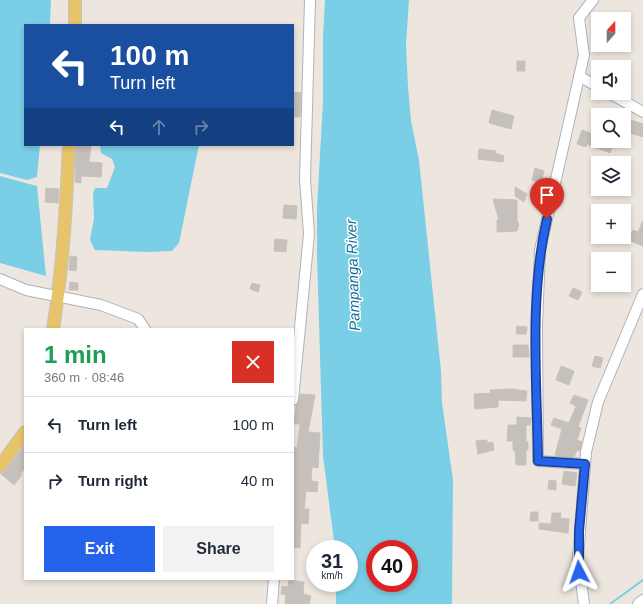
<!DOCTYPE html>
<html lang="en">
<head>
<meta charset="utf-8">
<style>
  :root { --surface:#fff; --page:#f2f2f3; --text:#1f2937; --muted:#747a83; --line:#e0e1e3; --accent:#2563eb }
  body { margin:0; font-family:Helvetica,sans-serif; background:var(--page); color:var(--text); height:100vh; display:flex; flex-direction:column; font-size:15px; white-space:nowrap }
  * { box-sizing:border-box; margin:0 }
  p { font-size:13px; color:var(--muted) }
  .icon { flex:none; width:22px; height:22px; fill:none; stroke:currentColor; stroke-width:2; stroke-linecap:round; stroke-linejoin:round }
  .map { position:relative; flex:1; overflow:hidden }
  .sheet { position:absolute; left:24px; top:328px; width:270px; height:252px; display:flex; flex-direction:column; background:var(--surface); border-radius:0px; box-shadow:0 2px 6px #0003 }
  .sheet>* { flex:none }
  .hud { position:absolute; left:24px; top:24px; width:270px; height:122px; border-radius:0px; box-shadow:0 2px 6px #0003; background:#1a4fa0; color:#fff; overflow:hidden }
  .needle { width:26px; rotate:21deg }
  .controls { position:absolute; left:591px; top:12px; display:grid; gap:8px }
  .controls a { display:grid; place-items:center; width:40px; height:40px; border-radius:0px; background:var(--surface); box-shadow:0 2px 6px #0003; font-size:20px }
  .speed { position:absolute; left:306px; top:540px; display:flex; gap:8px; font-size:20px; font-weight:700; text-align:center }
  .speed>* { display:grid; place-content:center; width:52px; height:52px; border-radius:50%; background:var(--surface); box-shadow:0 2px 6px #0003; line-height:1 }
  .speed small { font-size:10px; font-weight:400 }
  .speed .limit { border:6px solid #d22; background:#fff; color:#111 }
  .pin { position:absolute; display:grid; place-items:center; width:34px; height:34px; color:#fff; margin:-41px -17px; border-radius:50% 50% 50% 0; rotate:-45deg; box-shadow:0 0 4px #0007 }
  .pin .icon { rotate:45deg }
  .me { position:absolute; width:44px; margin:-22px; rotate:356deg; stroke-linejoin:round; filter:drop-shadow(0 0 3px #0008) }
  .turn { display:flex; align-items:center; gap:14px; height:84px; padding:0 20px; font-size:18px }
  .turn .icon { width:52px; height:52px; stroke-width:2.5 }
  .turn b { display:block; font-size:28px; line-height:34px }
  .lanes { display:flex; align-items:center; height:38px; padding:0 20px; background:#0003; justify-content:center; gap:20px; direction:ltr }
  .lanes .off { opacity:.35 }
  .round { display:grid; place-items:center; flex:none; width:42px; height:42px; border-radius:0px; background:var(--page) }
  .overview { display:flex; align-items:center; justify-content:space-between; height:68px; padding:0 20px }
  h1 { font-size:24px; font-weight:800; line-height:30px; color:#1e9e55 }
  .action { display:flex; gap:8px; margin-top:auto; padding:8px 20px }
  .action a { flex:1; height:46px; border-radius:0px; background:var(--accent); color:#fff; font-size:16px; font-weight:800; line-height:46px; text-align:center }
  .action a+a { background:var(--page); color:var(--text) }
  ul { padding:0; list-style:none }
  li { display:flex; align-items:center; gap:12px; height:56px; padding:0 20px; border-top:1px solid var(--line) }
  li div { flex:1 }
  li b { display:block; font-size:15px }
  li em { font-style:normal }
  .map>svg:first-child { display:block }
  .water { fill:#7acfe7; fill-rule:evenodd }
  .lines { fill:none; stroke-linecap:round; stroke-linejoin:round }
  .stream { stroke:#7acfe7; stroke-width:2 }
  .building { fill:#c5c0bc; stroke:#c8c2b9 }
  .minor-casing { stroke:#b0b2bb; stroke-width:12 }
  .major-casing { stroke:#c4c4c4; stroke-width:14 }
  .minor { stroke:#fff; stroke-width:10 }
  .major { stroke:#e7c46a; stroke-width:12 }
  .route-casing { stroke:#184099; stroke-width:10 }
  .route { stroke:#2563eb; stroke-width:7 }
  .labels { text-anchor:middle; stroke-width:3; stroke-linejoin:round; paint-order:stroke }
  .water-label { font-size:15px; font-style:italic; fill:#176f95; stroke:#fff }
</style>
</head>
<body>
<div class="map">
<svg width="643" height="604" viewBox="0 0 643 604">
  <rect width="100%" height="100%" fill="#ede6df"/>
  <!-- water -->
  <g class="water">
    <polygon points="0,0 51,0 50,25 25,25 25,145 40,145 37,177 27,180 0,173"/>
    <path d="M325,0H409L406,44L408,87L411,121L419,160L441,371L442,403L453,480L452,604H336V583H349V549H335L323,456L317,256V209L323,101V37ZM375,549H409V583H375Z"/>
    <polygon points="100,145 199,145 179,243 172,251 148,252 95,250 90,240 94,218 93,194 95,188 107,188 115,167 112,159 101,153"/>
    <polygon points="0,176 37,186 46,276 0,263"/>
  </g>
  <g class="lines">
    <!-- stream -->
    <polyline class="stream" points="610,604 643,580"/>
  </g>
  <!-- building -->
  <g class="building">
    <rect x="517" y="61" width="8" height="10"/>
    <polygon points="293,92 301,93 300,117 294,117"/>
    <polygon points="492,110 514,116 511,129 489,123"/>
    <polygon points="625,118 643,124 643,137 624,131"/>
    <polygon points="582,130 598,136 598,141 615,141 610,153 587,144 586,147 577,144"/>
    <polygon points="76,145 91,145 89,162 102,163 101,177 81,176 81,183 75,182"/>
    <polygon points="479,149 496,151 495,153 504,156 503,162 478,159"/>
    <polygon points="535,168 544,171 541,183 532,180"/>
    <polygon points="515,187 527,194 524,202 515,196"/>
    <polygon points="46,188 59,189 58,203 45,202"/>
    <polygon points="493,199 517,200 517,220 519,225 517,231 497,232 497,220 499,220"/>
    <polygon points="284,205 297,206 296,219 283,218"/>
    <polygon points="643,220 643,246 629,240 633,230 638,232"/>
    <polygon points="275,239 287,240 286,252 274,251"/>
    <polygon points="70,256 77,257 76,271 69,270"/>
    <polygon points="70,282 78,283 78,290 69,290"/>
    <polygon points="252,283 260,285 258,292 250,289"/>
    <polygon points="573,288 582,292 578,300 569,296"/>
    <polygon points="517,326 527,327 526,334 516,334"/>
    <polygon points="513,345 528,345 529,357 513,357"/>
    <polygon points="595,356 603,358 600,368 592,366"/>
    <polygon points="561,366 574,371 569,385 556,380"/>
    <polygon points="511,389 527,391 526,401 498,400 498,407 475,409 474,394 491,393 490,390"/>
    <polygon points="300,394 315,395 308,432 320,433 318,468 312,467 311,481 318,482 317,492 306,491 304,509 309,509 308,524 301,523 300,548 293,547 293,447 297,448 300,424 294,424 296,406 299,401"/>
    <polygon points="574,395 588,400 578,427 581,428 577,440 582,442 580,451 577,450 574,457 557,456 555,455 562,429 551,425 554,418 569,423 576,406 570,403"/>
    <polygon points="517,417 531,418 530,425 526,425 526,442 528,442 528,450 526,450 526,465 516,465 515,450 513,450 513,441 507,441 508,425 517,425"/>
    <polygon points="487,440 487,443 493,442 494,450 478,454 476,441"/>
    <polygon points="25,445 25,468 20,474 22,475 14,485 0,473 6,470"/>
    <polygon points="564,471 577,473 575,486 562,484"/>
    <polygon points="549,480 556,481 556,490 548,489"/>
    <polygon points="531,512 538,512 538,521 530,521"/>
    <polygon points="552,513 561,513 560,518 569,519 568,533 539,529 539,523 551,524"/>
    <polygon points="289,580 304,582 303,594 311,596 309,604 285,604 286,595 281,594 282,586 288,587"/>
  </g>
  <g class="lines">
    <defs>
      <g id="minor">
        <polyline points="579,76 598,87"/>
        <polyline points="609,93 643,112"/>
        <polyline points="0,279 26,290 101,305 138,319 145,329"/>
        <polyline points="293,400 309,234 305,179 310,0"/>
        <polyline points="585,464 538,461 537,326 540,250 584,55 579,18 593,0"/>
        <polyline points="272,604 274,579"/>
        <polyline points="584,604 578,558 586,452 598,402 643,294"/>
        <polyline points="638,604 643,600"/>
      </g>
      <g id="major">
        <polyline points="75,25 75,0"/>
        <path d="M53,329C63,268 66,207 69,145"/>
        <polyline points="0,466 25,432"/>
      </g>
    </defs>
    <!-- minor casing -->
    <use href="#minor" class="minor-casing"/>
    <!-- major casing -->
    <use href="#major" class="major-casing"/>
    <!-- minor -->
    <use href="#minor" class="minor"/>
    <!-- major -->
    <use href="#major" class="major"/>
  </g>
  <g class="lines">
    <defs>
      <path id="route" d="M547,219C529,296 537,382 538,461L585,464L579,531V572"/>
    </defs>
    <!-- route casing -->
    <use href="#route" class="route-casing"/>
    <!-- route -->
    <use href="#route" class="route"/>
  </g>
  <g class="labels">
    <!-- water labels -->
    <g class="water-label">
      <text transform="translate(353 275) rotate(-92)" y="5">Pampanga River</text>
    </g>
  </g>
</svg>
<div class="controls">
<a><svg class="needle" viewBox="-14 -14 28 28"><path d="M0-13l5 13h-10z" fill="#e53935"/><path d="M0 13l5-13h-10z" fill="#747a83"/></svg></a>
<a><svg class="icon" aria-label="sound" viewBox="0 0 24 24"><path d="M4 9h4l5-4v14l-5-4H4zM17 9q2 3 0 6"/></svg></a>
<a><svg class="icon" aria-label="search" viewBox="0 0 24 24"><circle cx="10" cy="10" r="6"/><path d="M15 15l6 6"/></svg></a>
<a><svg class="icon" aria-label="layers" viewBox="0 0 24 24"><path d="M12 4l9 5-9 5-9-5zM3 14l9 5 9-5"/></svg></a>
<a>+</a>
<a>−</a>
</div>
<div class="speed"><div>31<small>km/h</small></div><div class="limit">40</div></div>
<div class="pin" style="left:547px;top:219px;background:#d93025"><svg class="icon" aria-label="arrive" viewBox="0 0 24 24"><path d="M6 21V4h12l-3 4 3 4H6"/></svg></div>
<svg class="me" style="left:579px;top:572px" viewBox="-20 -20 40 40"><path d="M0-17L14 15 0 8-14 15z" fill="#2563eb" stroke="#fff" stroke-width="4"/></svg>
<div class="hud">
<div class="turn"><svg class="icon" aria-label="left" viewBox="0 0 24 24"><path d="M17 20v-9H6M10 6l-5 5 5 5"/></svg><div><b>100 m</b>Turn left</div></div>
<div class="lanes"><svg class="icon" aria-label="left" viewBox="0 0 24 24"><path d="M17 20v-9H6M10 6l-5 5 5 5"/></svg><svg class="icon off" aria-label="ahead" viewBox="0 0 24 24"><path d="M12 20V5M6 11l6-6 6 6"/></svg><svg class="icon off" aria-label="right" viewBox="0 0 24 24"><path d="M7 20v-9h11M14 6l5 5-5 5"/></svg></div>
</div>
<section class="sheet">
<div class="overview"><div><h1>1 min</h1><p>360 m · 08:46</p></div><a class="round" style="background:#d93025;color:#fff"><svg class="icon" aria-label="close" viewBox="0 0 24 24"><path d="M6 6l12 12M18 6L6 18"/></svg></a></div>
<ul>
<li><svg class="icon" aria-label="left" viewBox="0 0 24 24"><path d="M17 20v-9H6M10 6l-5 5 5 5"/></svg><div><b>Turn left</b></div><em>100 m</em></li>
<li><svg class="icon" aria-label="right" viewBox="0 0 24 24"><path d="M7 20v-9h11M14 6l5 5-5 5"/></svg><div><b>Turn right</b></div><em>40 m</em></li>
</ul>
<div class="action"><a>Exit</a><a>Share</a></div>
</section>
</div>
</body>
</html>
